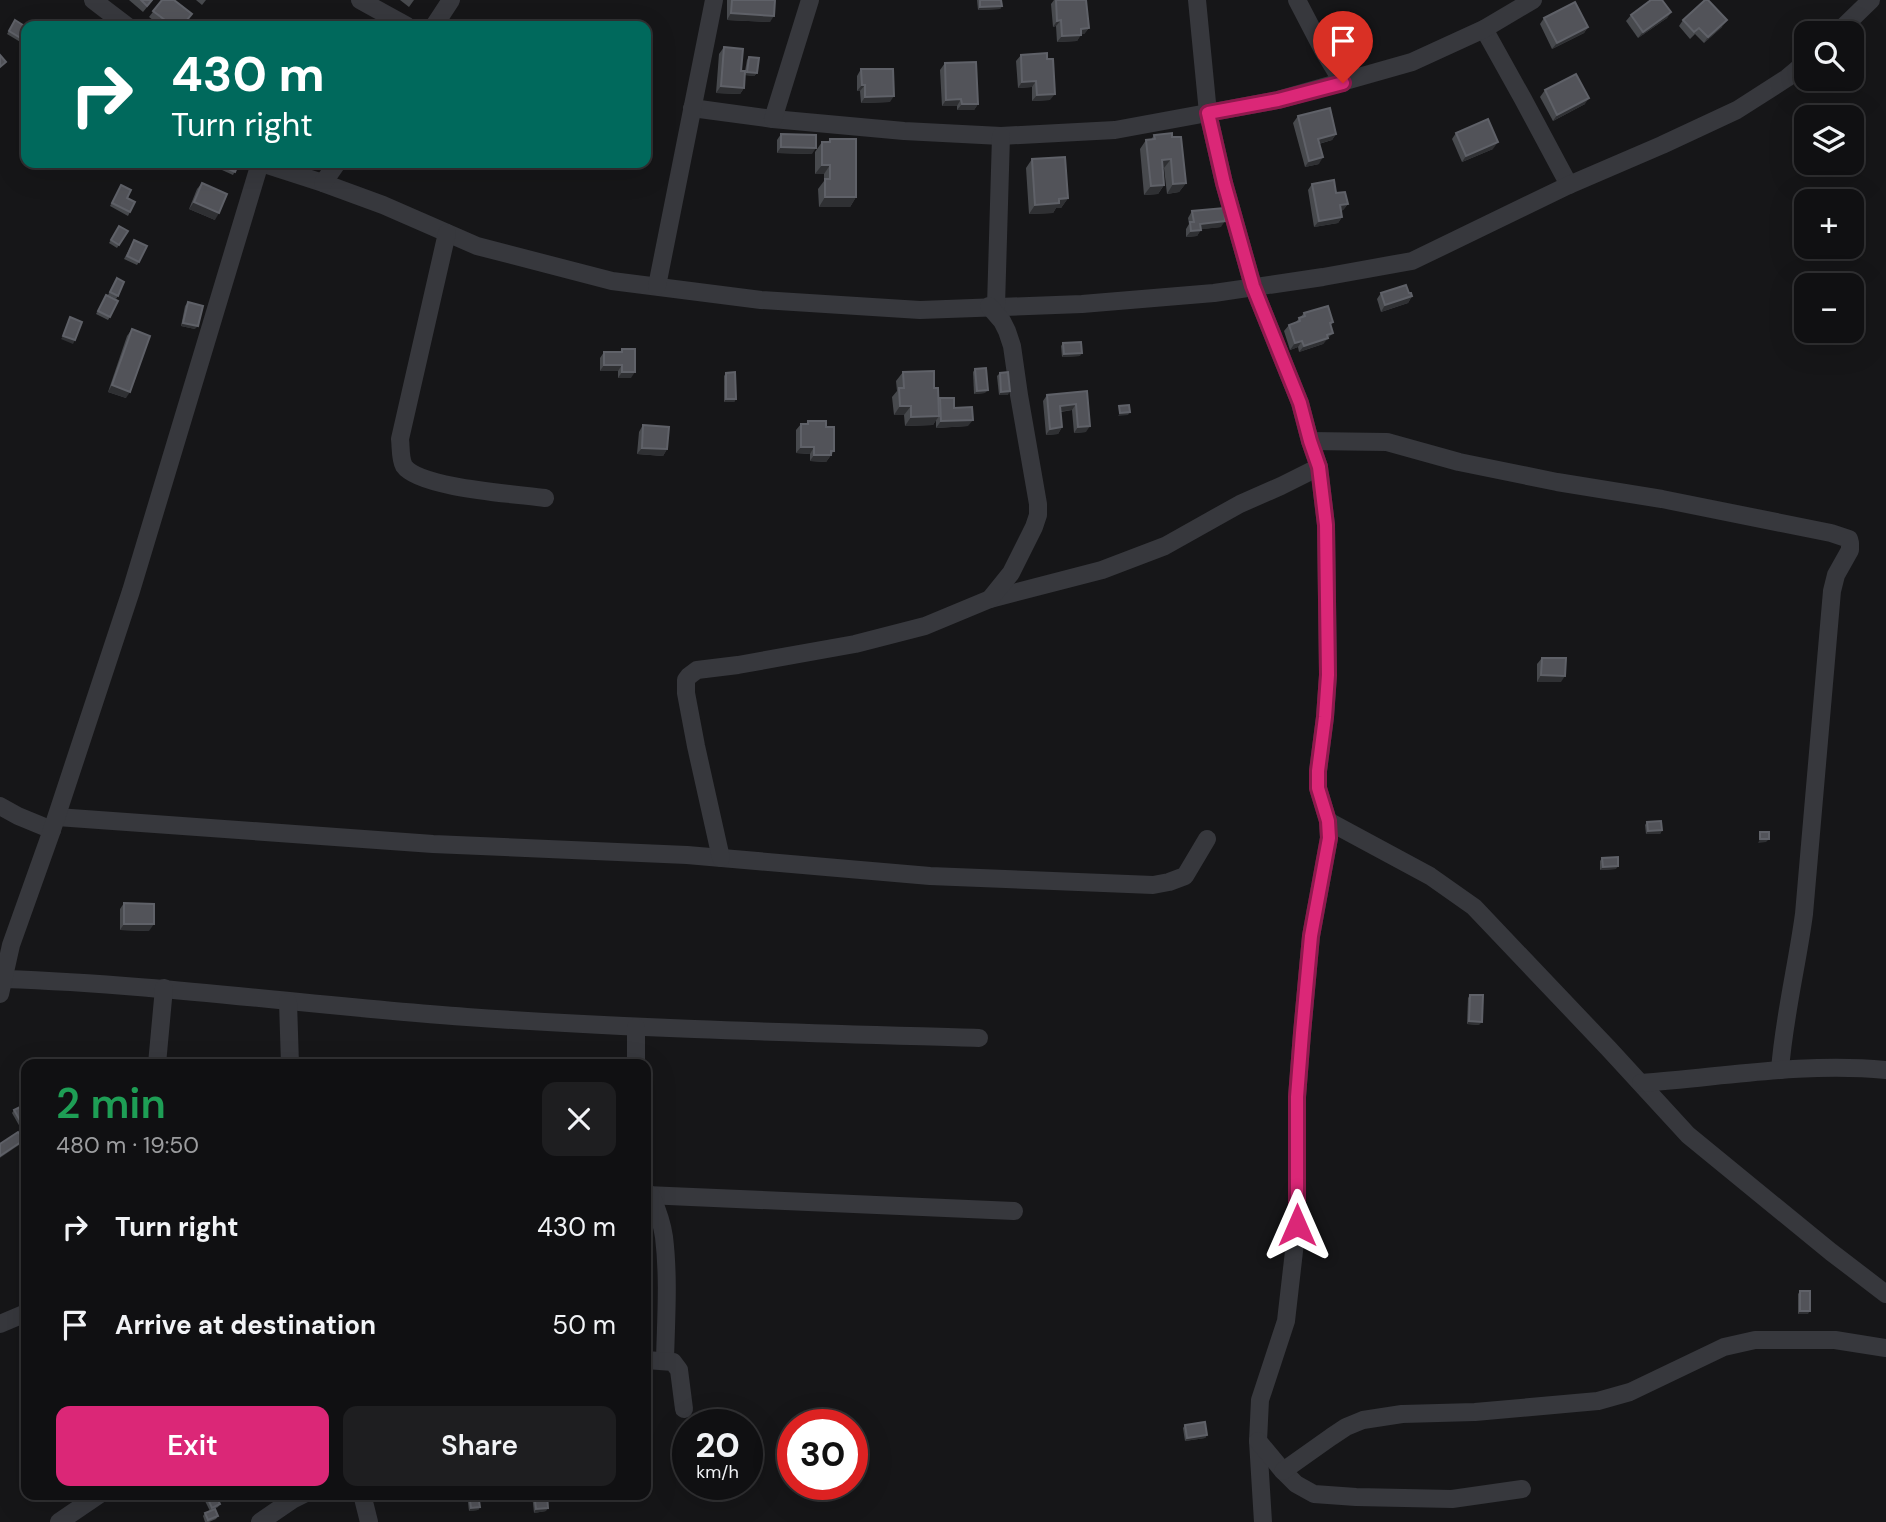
<!DOCTYPE html>
<html lang="en">
<head>
<meta charset="utf-8">
<style>
  :root { --surface:#101012; --page:#1e1e20; --text:#f1f3f6; --muted:#9c9d9f; --line:#303032; --accent:#db2777 }
  body { margin:0; font-family:"DM Sans",sans-serif; background:var(--page); color:var(--text); height:100vh; display:flex; flex-direction:column; font-size:26px; white-space:nowrap }
  * { box-sizing:border-box; margin:0 }
  p { font-size:23px; color:var(--muted) }
  .icon { flex:none; width:38px; height:38px; fill:none; stroke:currentColor; stroke-width:2; stroke-linecap:round; stroke-linejoin:round }
  .map { position:relative; flex:1; overflow:hidden }
  .drawer { position:absolute; left:21px; top:1059px; width:630px; height:441px; display:flex; flex-direction:column; background:var(--surface); border-radius:14px; box-shadow:0 7px 28px #0002,0 0 0 2px var(--line) }
  .drawer>* { flex:none }
  .guide { position:absolute; left:21px; top:21px; width:630px; height:147px; border-radius:14px; box-shadow:0 7px 28px #0002,0 0 0 2px var(--line); background:#00695c; color:#fff; overflow:hidden }
  .tools { position:absolute; left:1794px; top:21px; display:grid; gap:14px }
  .tools a { display:grid; place-items:center; width:70px; height:70px; border-radius:14px; background:var(--surface); box-shadow:0 7px 28px #0002,0 0 0 2px var(--line); font-size:35px }
  .speed { position:absolute; left:672px; top:1409px; display:flex; gap:14px; font-size:35px; font-weight:700; text-align:center }
  .speed>* { display:grid; place-content:center; width:91px; height:91px; border-radius:50%; background:var(--surface); box-shadow:0 7px 28px #0002,0 0 0 2px var(--line); line-height:1 }
  .speed small { font-size:18px; font-weight:400 }
  .speed .limit { border:10px solid #d22; background:#fff; color:#111 }
  .pin { position:absolute; display:grid; place-items:center; width:60px; height:60px; color:#fff; margin:-72px -30px; border-radius:50% 50% 50% 0; rotate:-45deg; box-shadow:0 0 7px #0007 }
  .pin .icon { rotate:45deg }
  .me { position:absolute; width:77px; margin:-38px; rotate:0deg; stroke-linejoin:round; filter:drop-shadow(0 0 5px #0008) }
  .turn { display:flex; align-items:center; gap:24px; height:147px; padding:0 35px; font-size:32px }
  .turn .icon { width:91px; height:91px; stroke-width:2.5 }
  .turn b { display:block; font-size:49px; line-height:60px }
  .round { display:grid; place-items:center; flex:none; width:74px; height:74px; border-radius:14px; background:var(--page) }
  .overview { display:flex; align-items:center; justify-content:space-between; height:119px; padding:0 35px }
  h1 { font-size:42px; font-weight:600; line-height:52px; color:#1e9e55 }
  .button { display:flex; gap:14px; margin-top:auto; padding:14px 35px }
  .button a { flex:1; height:80px; border-radius:14px; background:var(--accent); color:#fff; font-size:28px; font-weight:600; line-height:80px; text-align:center }
  .button a+a { background:var(--page); color:var(--text) }
  ul { padding:0; list-style:none }
  li { display:flex; align-items:center; gap:21px; height:98px; padding:0 35px }
  li div { flex:1 }
  li b { display:block; font-size:26px }
  li em { font-style:normal }
  .map>svg:first-child { display:block }
  .lines { fill:none; stroke-linecap:round; stroke-linejoin:round }
  .minor { stroke:#37383d; stroke-width:18 }
  .wall { fill:#47494d }
  .shaded-wall { fill:#2f3033 }
  .building { fill:#525359; stroke:#5f6168; stroke-width:2 }
  .route-casing { stroke:#8e194d; stroke-width:18 }
  .route { stroke:#db2777; stroke-width:12 }
</style>
</head>
<body>
<div class="map">
<svg width="1886" height="1522" viewBox="0 0 1886 1522">
  <rect width="100%" height="100%" fill="#161618"/>
  <g class="lines">
    <!-- minor -->
    <g class="minor">
      <polyline points="93,0 127,26"/>
      <polyline points="360,0 407,26"/>
      <polyline points="1197,0 1208,113 1224,183 1253,286 1300,403 1310,441 1319,467 1326,525 1328,675 1325,717 1318,771 1318,788 1328,821 1329,838 1311,936 1302,1033 1297,1097 1297,1225 1286,1321 1260,1400 1258,1441 1263,1522"/>
      <polyline points="1297,0 1323,50 1343,83"/>
      <polyline points="434,26 451,0"/>
      <polyline points="1484,29 1523,99 1569,185"/>
      <polyline points="1837,33 1871,0"/>
      <polyline points="692,108 773,119 904,131 1001,136 1115,130 1278,100 1412,62 1484,29 1533,0"/>
      <polyline points="773,119 810,0"/>
      <polyline points="261,163 323,183 383,205 477,246 612,281 761,300 920,310 1082,304 1214,293 1323,277 1412,261 1569,185 1662,145 1737,110 1787,78 1806,62"/>
      <polyline points="323,183 337,163"/>
      <path d="M447,233L400,439C401,447 400,459 404,466C419,488 516,494 545,498"/>
      <polyline points="657,286 714,0"/>
      <polyline points="996,306 1001,136"/>
      <path d="M1310,441L1387,442L1459,462L1557,482L1662,499L1831,533L1849,539L1850,543V550L1836,575L1832,591L1804,914C1797,966 1784,1017 1780,1070"/>
      <polyline points="990,599 1102,570 1165,546 1240,504 1281,486 1319,467"/>
      <polyline points="0,806 18,816 52,830"/>
      <polyline points="57,817 433,844 687,855 930,876 1153,885 1169,882 1185,876 1207,839"/>
      <polyline points="1328,821 1430,876 1474,907 1609,1049 1688,1135 1831,1252 1886,1294"/>
      <polyline points="721,858 696,746 686,693 686,680 689,676 697,670 738,665 855,644 925,626 990,599 1011,573 1034,527 1038,515 1038,504 1019,395 1012,346 1007,331 1002,321 989,306"/>
      <path d="M4,979C159,984 312,1006 467,1017C637,1029 808,1033 979,1038"/>
      <polyline points="0,994 11,945 52,830 131,591 260,163"/>
      <polyline points="288,1002 290,1064"/>
      <polyline points="157,1064 164,988"/>
      <polyline points="636,1064 636,1027"/>
      <path d="M1641,1083C1723,1077 1804,1062 1886,1070"/>
      <polyline points="646,1195 1014,1211"/>
      <path d="M651,1195C657,1209 662,1222 664,1237C669,1278 666,1320 665,1360"/>
      <polyline points="0,1324 26,1313"/>
      <polyline points="646,1360 673,1362 679,1370 684,1409"/>
      <polyline points="1258,1441 1283,1471 1296,1484 1314,1494 1356,1497 1452,1499 1522,1489"/>
      <polyline points="1283,1471 1331,1437 1346,1427 1363,1420 1402,1414 1475,1412 1598,1401 1630,1392 1724,1347 1755,1340 1835,1340 1886,1348"/>
      <polyline points="362,1494 369,1522"/>
      <polyline points="59,1522 100,1494"/>
      <polyline points="260,1522 292,1500 304,1494"/>
    </g>
  </g>
  <!-- wall -->
  <g class="wall">
    <polygon points="129,0 153,0 143,12"/>
    <polygon points="162,0 183,26 161,26 149,17"/>
    <polygon points="196,0 206,0 202,5"/>
    <polygon points="400,0 414,0 409,7"/>
    <polygon points="727,0 775,0 770,22 727,20"/>
    <polygon points="977,0 1001,0 1002,6 1000,9 978,10"/>
    <polygon points="1054,0 1086,0 1089,28 1084,34 1081,34 1077,41 1057,42 1056,26 1053,27 1051,4"/>
    <polygon points="1671,12 1667,18 1638,38 1626,21 1631,15"/>
    <polygon points="1544,18 1588,27 1584,33 1552,49 1540,24"/>
    <polygon points="15,20 26,36 22,43 7,34"/>
    <polygon points="1683,20 1722,27 1704,43 1695,34 1690,39 1679,26"/>
    <polygon points="724,47 741,71 745,71 747,60 749,57 757,73 754,76 745,75 744,88 740,94 716,93 719,54"/>
    <polygon points="1021,55 1050,100 1032,101 1032,87 1018,88 1016,61"/>
    <polygon points="945,63 978,104 974,110 957,110 957,106 942,106 940,70"/>
    <polygon points="861,69 890,102 861,103 860,91 857,91 857,76"/>
    <polygon points="1545,90 1585,104 1553,121 1540,97"/>
    <polygon points="1298,116 1336,134 1332,140 1319,144 1319,164 1305,167 1293,123"/>
    <polygon points="1456,133 1493,149 1462,162 1452,139"/>
    <polygon points="781,134 812,154 777,153 777,140"/>
    <polygon points="1154,135 1172,137 1186,183 1179,192 1167,194 1164,168 1162,168 1164,185 1158,194 1144,195 1140,149 1146,140 1151,140"/>
    <polygon points="830,139 856,197 850,207 819,207 818,189 824,181 824,174 815,174 815,152 822,142 828,142"/>
    <polygon points="1032,159 1068,198 1061,208 1056,208 1053,213 1029,214 1026,168"/>
    <polygon points="225,163 239,163 233,175 222,170"/>
    <polygon points="202,183 215,220 189,209 197,189"/>
    <polygon points="1312,184 1336,193 1348,204 1343,210 1341,211 1342,217 1338,223 1314,227 1308,190"/>
    <polygon points="121,185 127,198 130,212 128,216 110,206"/>
    <polygon points="1192,211 1221,227 1201,229 1197,236 1186,237 1186,229 1189,224 1188,218"/>
    <polygon points="119,226 128,231 117,248 109,243"/>
    <polygon points="134,240 139,262 137,265 124,259"/>
    <polygon points="117,278 118,296 116,299 108,295"/>
    <polygon points="1381,293 1409,293 1412,296 1408,303 1381,312 1377,299"/>
    <polygon points="106,295 110,317 108,320 96,314"/>
    <polygon points="188,302 195,329 181,326 185,306"/>
    <polygon points="1304,313 1333,322 1330,326 1328,339 1326,340 1323,344 1299,352 1298,347 1290,350 1284,331 1289,325 1296,322"/>
    <polygon points="132,329 126,398 108,392 127,336"/>
    <polygon points="1063,343 1080,356 1062,357 1061,346"/>
    <polygon points="622,349 631,378 618,378 618,371 600,371 600,358 604,352 620,352"/>
    <polygon points="975,369 985,393 974,394 973,372"/>
    <polygon points="903,372 934,388 938,401 940,398 954,408 968,426 936,428 936,420 933,425 905,426 904,415 894,415 892,397 897,391 896,381"/>
    <polygon points="726,373 736,399 734,402 724,402 724,376"/>
    <polygon points="1000,373 1008,395 999,395 997,376"/>
    <polygon points="1087,391 1086,432 1074,433 1072,410 1061,412 1062,427 1058,434 1046,435 1043,401 1047,395"/>
    <polygon points="808,421 826,427 834,451 826,462 810,461 810,454 796,453 796,430 801,424 806,424"/>
    <polygon points="643,425 667,449 663,456 637,454 639,432"/>
    <polygon points="1542,658 1561,682 1537,682 1537,664"/>
    <polygon points="1647,822 1662,830 1660,834 1646,834 1645,825"/>
    <polygon points="1602,858 1616,869 1600,870 1600,861"/>
    <polygon points="124,903 149,931 120,930 120,909"/>
    <polygon points="1470,995 1479,1025 1467,1024 1468,998"/>
    <polygon points="14,1110 23,1112 26,1123 20,1127 12,1113"/>
    <polygon points="1800,1291 1808,1314 1798,1314 1798,1294"/>
    <polygon points="1185,1425 1207,1435 1205,1438 1185,1441 1183,1428"/>
    <polygon points="467,1494 478,1494 480,1507 478,1510 469,1511"/>
    <polygon points="532,1494 547,1494 546,1511 534,1513"/>
    <polygon points="207,1497 220,1504 218,1507 210,1511 205,1501"/>
    <polygon points="205,1513 218,1516 216,1519 209,1522 205,1522 203,1516"/>
  </g>
  <!-- shaded-wall -->
  <g class="shaded-wall">
    <polygon points="1002,6 1000,9 978,10 980,7"/>
    <polygon points="1671,12 1667,18 1638,38 1643,32"/>
    <polygon points="731,13 774,16 770,22 727,20"/>
    <polygon points="1061,20 1056,26 1053,27 1057,21"/>
    <polygon points="1727,20 1722,27 1704,43 1708,37"/>
    <polygon points="1588,27 1584,33 1552,49 1557,43"/>
    <polygon points="1089,28 1084,34 1076,35 1081,29"/>
    <polygon points="1081,35 1077,41 1057,42 1062,36"/>
    <polygon points="747,72 757,73 754,76 745,75"/>
    <polygon points="1036,81 1032,87 1018,88 1022,82"/>
    <polygon points="862,85 865,85 860,91 857,91"/>
    <polygon points="721,86 744,88 740,94 716,93"/>
    <polygon points="1055,94 1050,100 1032,101 1037,95"/>
    <polygon points="894,96 890,102 861,103 865,97"/>
    <polygon points="1589,98 1585,104 1553,121 1557,115"/>
    <polygon points="961,99 957,106 942,106 946,100"/>
    <polygon points="962,104 978,104 974,110 957,110"/>
    <polygon points="1336,134 1332,140 1314,145 1318,139"/>
    <polygon points="1498,142 1493,149 1462,162 1466,156"/>
    <polygon points="781,147 816,148 812,154 777,153"/>
    <polygon points="1323,157 1319,164 1305,167 1309,161"/>
    <polygon points="1171,159 1164,168 1155,169 1162,160"/>
    <polygon points="822,165 830,165 824,174 815,174"/>
    <polygon points="1186,183 1179,192 1167,194 1173,184"/>
    <polygon points="1164,185 1158,194 1144,195 1151,186"/>
    <polygon points="825,197 856,197 850,207 819,207"/>
    <polygon points="1068,198 1061,208 1056,208 1053,213 1029,214 1035,205 1059,199"/>
    <polygon points="194,202 219,213 215,220 189,209"/>
    <polygon points="1348,204 1343,210 1336,211 1340,205"/>
    <polygon points="1342,217 1338,223 1314,227 1319,221"/>
    <polygon points="1225,221 1221,227 1196,230 1200,224"/>
    <polygon points="1201,230 1197,236 1186,237 1191,231"/>
    <polygon points="1412,296 1408,303 1381,312 1385,305"/>
    <polygon points="183,323 198,326 195,329 181,326"/>
    <polygon points="1333,333 1323,344 1299,352 1304,346"/>
    <polygon points="63,336 75,340 73,344 61,339"/>
    <polygon points="1302,341 1298,347 1290,350 1295,343"/>
    <polygon points="1082,353 1080,356 1062,357 1064,354"/>
    <polygon points="604,365 622,365 618,371 600,371"/>
    <polygon points="622,372 635,372 631,378 618,378"/>
    <polygon points="112,385 130,392 126,398 108,392"/>
    <polygon points="988,390 985,393 974,394 977,391"/>
    <polygon points="1010,391 1008,395 999,395 1001,392"/>
    <polygon points="726,399 736,399 734,402 724,402"/>
    <polygon points="1076,404 1072,410 1056,412 1060,406"/>
    <polygon points="900,406 911,406 904,415 894,415"/>
    <polygon points="1130,412 1128,415 1118,416 1120,413"/>
    <polygon points="939,416 933,425 905,426 911,417"/>
    <polygon points="973,420 968,426 936,428 941,421"/>
    <polygon points="1090,426 1086,432 1074,433 1078,427"/>
    <polygon points="1062,427 1058,434 1046,435 1050,429"/>
    <polygon points="801,447 814,447 810,454 796,453"/>
    <polygon points="642,448 667,449 663,456 637,454"/>
    <polygon points="831,451 834,451 826,462 810,461 814,455"/>
    <polygon points="1541,675 1565,676 1561,682 1537,682"/>
    <polygon points="1662,830 1660,834 1646,834 1648,831"/>
    <polygon points="1760,839 1769,839 1766,842 1758,843"/>
    <polygon points="1618,866 1616,869 1600,870 1603,867"/>
    <polygon points="124,924 154,924 149,931 120,930"/>
    <polygon points="1469,1021 1482,1022 1479,1025 1467,1024"/>
    <polygon points="24,1140 22,1143 0,1158 0,1156"/>
    <polygon points="1800,1311 1810,1311 1808,1314 1798,1314"/>
    <polygon points="1207,1435 1205,1438 1185,1441 1187,1438"/>
    <polygon points="480,1507 478,1510 469,1511 471,1508"/>
    <polygon points="548,1508 546,1511 534,1513 536,1509"/>
  </g>
  <!-- building -->
  <g class="building">
    <polygon points="141,0 152,0 147,6"/>
    <polygon points="162,0 174,0 192,14 182,26 173,26 153,11"/>
    <polygon points="732,0 775,0 774,16 731,13"/>
    <polygon points="980,0 1001,0 1002,6 980,7"/>
    <polygon points="1056,0 1086,0 1089,28 1081,29 1081,35 1062,36 1061,20 1057,21"/>
    <polygon points="1651,0 1662,0 1671,12 1643,32 1631,15"/>
    <polygon points="1705,0 1708,0 1727,20 1708,37 1699,28 1694,32 1683,20"/>
    <polygon points="1575,2 1588,27 1557,43 1544,18"/>
    <polygon points="15,20 26,27 26,36 24,40 9,31"/>
    <polygon points="724,47 743,49 741,71 745,71 744,88 721,86"/>
    <polygon points="1047,53 1047,59 1053,59 1055,94 1037,95 1036,81 1022,82 1021,55"/>
    <polygon points="0,55 6,62 0,67"/>
    <polygon points="749,57 759,58 757,73 747,72"/>
    <polygon points="976,62 978,104 962,104 961,99 946,100 945,63"/>
    <polygon points="861,69 893,69 894,96 865,97 865,85 862,85"/>
    <polygon points="1576,74 1589,98 1557,115 1545,90"/>
    <polygon points="1330,108 1336,134 1318,139 1323,157 1309,161 1298,116"/>
    <polygon points="1488,119 1498,142 1466,156 1456,133"/>
    <polygon points="1172,133 1172,137 1181,137 1186,183 1173,184 1171,159 1162,160 1164,185 1151,186 1146,140 1155,139 1154,135"/>
    <polygon points="781,134 816,135 816,148 781,147"/>
    <polygon points="830,139 856,139 856,197 825,197 825,179 830,179 830,165 822,165 822,142 830,142"/>
    <polygon points="1065,157 1068,198 1059,199 1059,203 1035,205 1032,159"/>
    <polygon points="226,163 239,163 235,172 224,167"/>
    <polygon points="1334,180 1336,193 1345,192 1348,204 1340,205 1342,217 1319,221 1312,184"/>
    <polygon points="202,183 227,194 219,213 194,202"/>
    <polygon points="121,185 131,190 127,198 135,202 130,212 112,203"/>
    <polygon points="1224,208 1225,221 1200,224 1201,230 1191,231 1190,222 1194,222 1192,211"/>
    <polygon points="119,226 128,231 119,245 111,240"/>
    <polygon points="134,240 147,246 139,262 127,256"/>
    <polygon points="117,278 124,282 118,296 110,292"/>
    <polygon points="1406,285 1409,293 1411,293 1412,296 1385,305 1381,293"/>
    <polygon points="106,295 118,301 110,317 98,311"/>
    <polygon points="188,302 203,306 198,326 183,323"/>
    <polygon points="1328,306 1333,322 1330,323 1333,333 1327,335 1328,338 1304,346 1302,341 1295,343 1289,325 1300,321 1299,318 1305,316 1304,313"/>
    <polygon points="70,317 82,322 75,340 63,336"/>
    <polygon points="132,329 150,336 130,392 112,385"/>
    <polygon points="1081,342 1082,353 1064,354 1063,343"/>
    <polygon points="622,349 635,349 635,372 622,372 622,365 604,365 604,352 622,352"/>
    <polygon points="986,368 988,390 977,391 975,369"/>
    <polygon points="934,371 934,388 938,388 939,416 911,417 911,406 900,406 899,388 904,388 903,372"/>
    <polygon points="735,372 736,399 726,399 726,373"/>
    <polygon points="1008,372 1010,391 1001,392 1000,373"/>
    <polygon points="1087,391 1090,426 1078,427 1076,404 1060,406 1062,427 1050,429 1047,395"/>
    <polygon points="940,398 954,398 954,408 972,407 973,420 941,421"/>
    <polygon points="1129,405 1130,412 1120,413 1119,406"/>
    <polygon points="808,421 826,421 826,427 834,427 834,451 831,451 831,455 814,455 814,447 801,447 801,424 808,424"/>
    <polygon points="643,425 669,427 667,449 642,448"/>
    <polygon points="1542,658 1566,658 1565,676 1541,675"/>
    <polygon points="1661,821 1662,830 1648,831 1647,822"/>
    <rect x="1760" y="832" width="9" height="7"/>
    <polygon points="1618,857 1618,866 1603,867 1602,858"/>
    <polygon points="124,903 154,904 154,924 124,924"/>
    <polygon points="1470,995 1483,995 1482,1022 1469,1021"/>
    <polygon points="20,1107 23,1112 26,1110 26,1121 22,1124 14,1110"/>
    <polygon points="18,1132 24,1140 0,1156 0,1144"/>
    <rect x="1800" y="1291" width="10" height="20"/>
    <polygon points="1205,1422 1207,1435 1187,1438 1185,1425"/>
    <polygon points="212,1494 215,1494 220,1504 212,1508 207,1497"/>
    <polygon points="469,1494 478,1494 480,1507 471,1508"/>
    <polygon points="534,1494 547,1494 548,1508 536,1509"/>
    <polygon points="215,1509 218,1516 208,1520 205,1513"/>
  </g>
  <g class="lines">
    <defs>
      <polyline id="route" points="1297,1225 1297,1097 1302,1033 1311,936 1329,838 1328,821 1318,788 1318,771 1325,717 1328,675 1326,525 1319,467 1310,441 1300,403 1253,286 1224,183 1208,113 1278,100 1343,83"/>
    </defs>
    <!-- route casing -->
    <use href="#route" class="route-casing"/>
    <!-- route -->
    <use href="#route" class="route"/>
  </g>
</svg>
<div class="tools">
<a><svg class="icon" aria-label="search" viewBox="0 0 24 24"><circle cx="10" cy="10" r="6"/><path d="M15 15l6 6"/></svg></a>
<a><svg class="icon" aria-label="layers" viewBox="0 0 24 24"><path d="M12 4l9 5-9 5-9-5zM3 14l9 5 9-5"/></svg></a>
<a>+</a>
<a>−</a>
</div>
<div class="speed"><div>20<small>km/h</small></div><div class="limit">30</div></div>
<div class="pin" style="left:1343px;top:83px;background:#d93025"><svg class="icon" aria-label="arrive" viewBox="0 0 24 24"><path d="M6 21V4h12l-3 4 3 4H6"/></svg></div>
<svg class="me" style="left:1297px;top:1225px" viewBox="-20 -20 40 40"><path d="M0-17L14 15 0 8-14 15z" fill="#db2777" stroke="#fff" stroke-width="4"/></svg>
<div class="guide">
<div class="turn"><svg class="icon" aria-label="right" viewBox="0 0 24 24"><path d="M7 20v-9h11M14 6l5 5-5 5"/></svg><div><b>430 m</b>Turn right</div></div>
</div>
<section class="drawer">
<div class="overview"><div><h1>2 min</h1><p>480 m · 19:50</p></div><a class="round"><svg class="icon" aria-label="close" viewBox="0 0 24 24"><path d="M6 6l12 12M18 6L6 18"/></svg></a></div>
<ul>
<li><svg class="icon" aria-label="right" viewBox="0 0 24 24"><path d="M7 20v-9h11M14 6l5 5-5 5"/></svg><div><b>Turn right</b></div><em>430 m</em></li>
<li><svg class="icon" aria-label="arrive" viewBox="0 0 24 24"><path d="M6 21V4h12l-3 4 3 4H6"/></svg><div><b>Arrive at destination</b></div><em>50 m</em></li>
</ul>
<div class="button"><a>Exit</a><a>Share</a></div>
</section>
</div>
</body>
</html>
